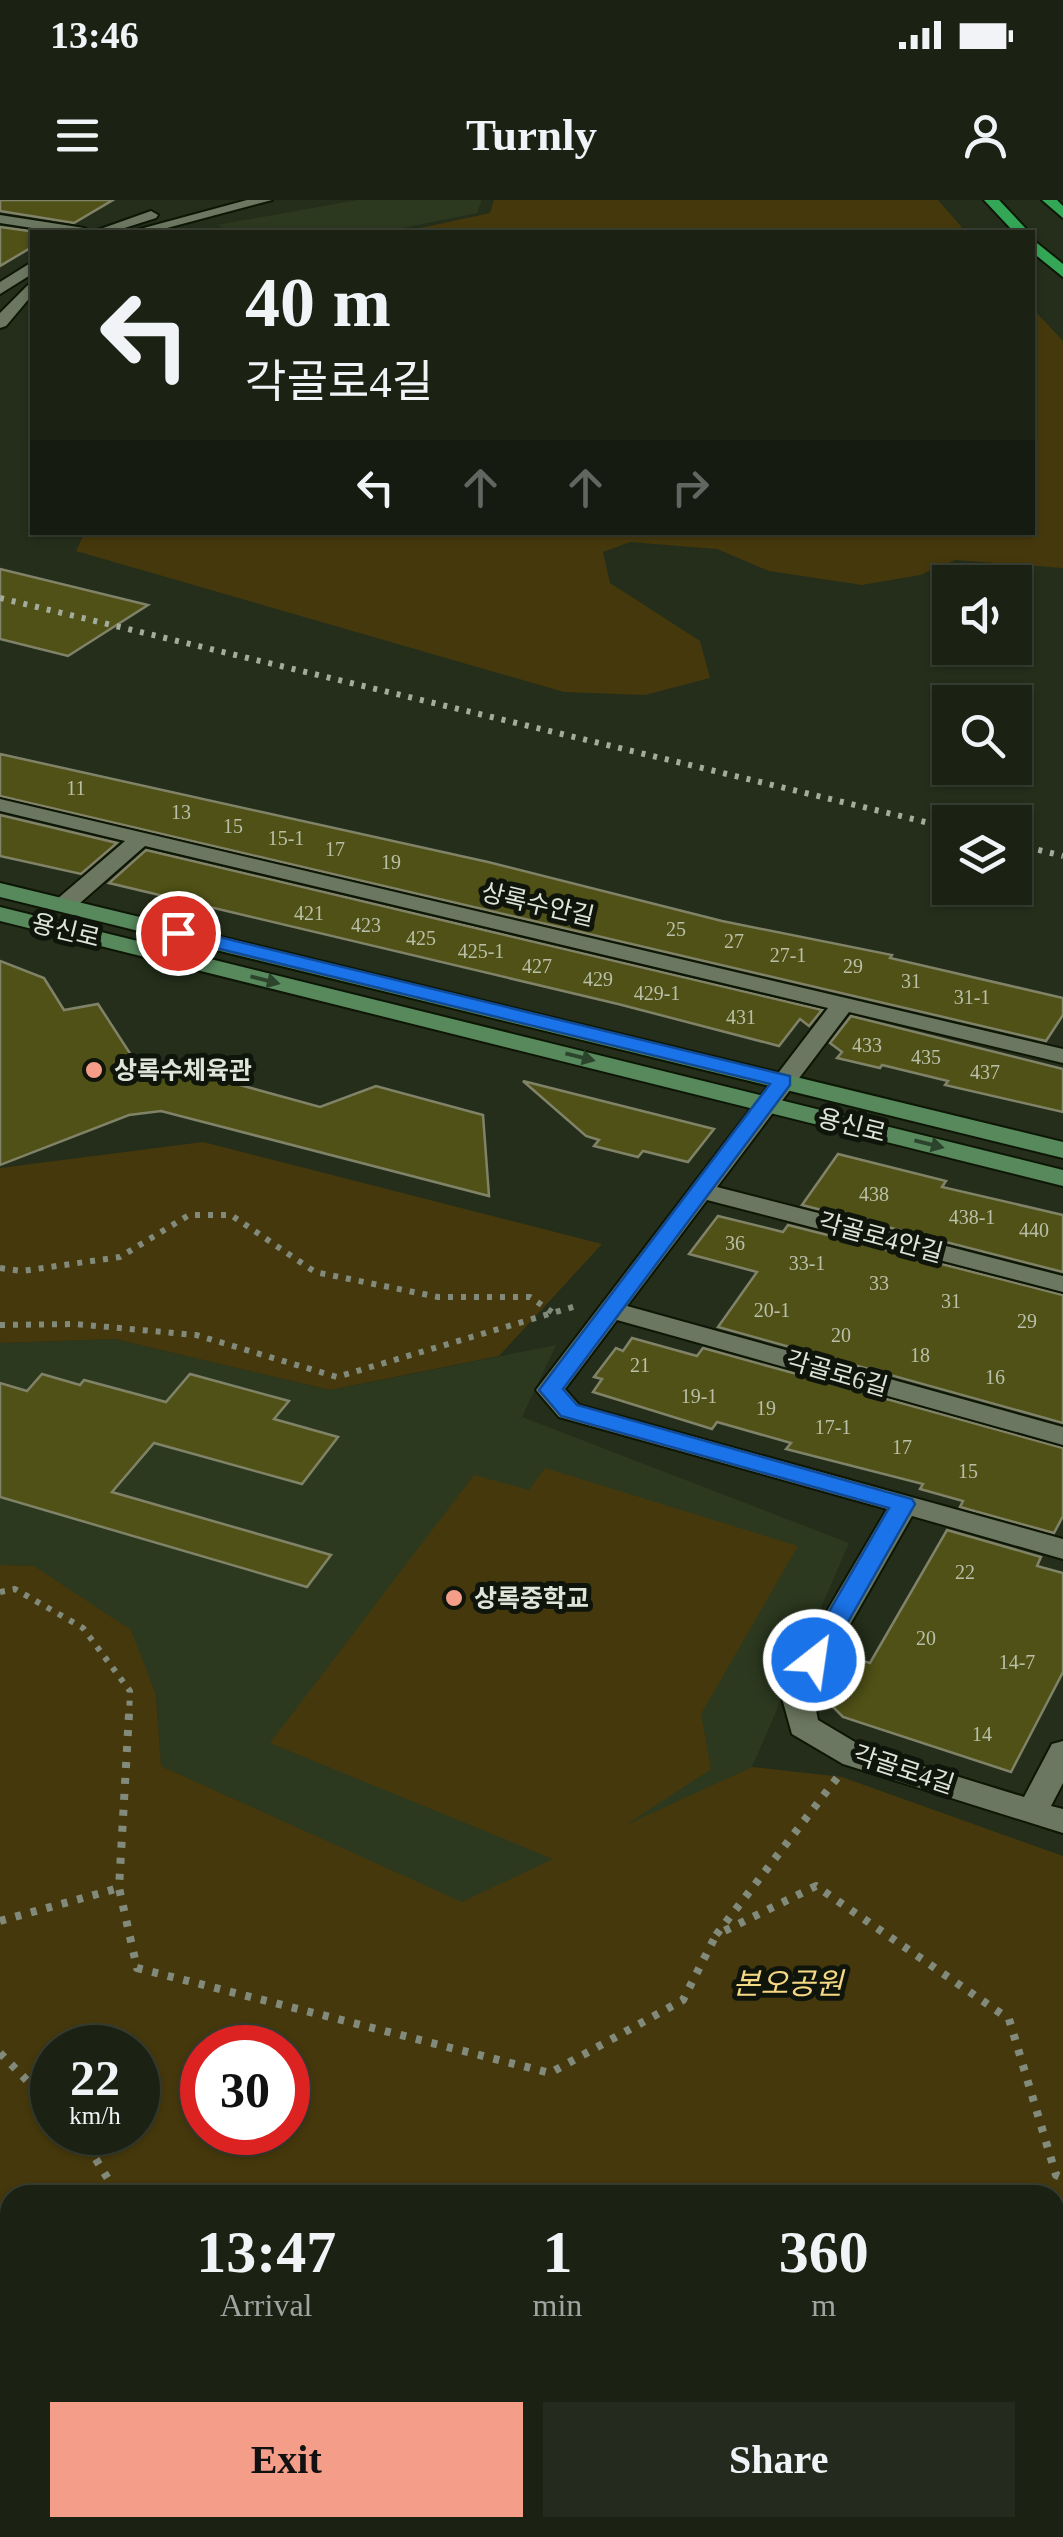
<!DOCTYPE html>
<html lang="en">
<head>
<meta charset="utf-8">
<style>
  :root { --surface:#1b2214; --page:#242a1d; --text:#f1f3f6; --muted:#a0a4a0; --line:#393f34; --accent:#f49e89 }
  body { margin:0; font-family:"Times New Roman","Noto Sans KR",serif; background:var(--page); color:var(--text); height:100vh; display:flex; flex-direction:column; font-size:38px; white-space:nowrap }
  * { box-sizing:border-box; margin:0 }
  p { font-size:32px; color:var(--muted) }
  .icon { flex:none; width:55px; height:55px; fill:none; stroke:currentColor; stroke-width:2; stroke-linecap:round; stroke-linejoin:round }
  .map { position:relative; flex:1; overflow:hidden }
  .panel { position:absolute; left:0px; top:1985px; width:1065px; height:352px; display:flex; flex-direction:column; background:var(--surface); border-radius:30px 30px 0 0; box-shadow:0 2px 8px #0004,0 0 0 2px var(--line) }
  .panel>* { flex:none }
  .guide { position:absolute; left:30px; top:30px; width:1005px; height:305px; border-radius:0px; box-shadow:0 2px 8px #0004,0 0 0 2px var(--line); background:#1b2214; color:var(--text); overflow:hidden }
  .tools { position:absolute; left:932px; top:365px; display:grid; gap:20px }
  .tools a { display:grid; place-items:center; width:100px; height:100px; border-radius:0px; background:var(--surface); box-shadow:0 2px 8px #0004,0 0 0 2px var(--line); font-size:50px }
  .speed { position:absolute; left:30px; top:1825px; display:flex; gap:20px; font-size:50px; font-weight:700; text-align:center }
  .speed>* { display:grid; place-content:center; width:130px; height:130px; border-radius:50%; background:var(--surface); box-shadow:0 2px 8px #0004,0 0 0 2px var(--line); line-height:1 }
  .speed small { font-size:25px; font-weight:400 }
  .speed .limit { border:15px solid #d22; background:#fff; color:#111 }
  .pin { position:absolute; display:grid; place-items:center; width:85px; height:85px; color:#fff; margin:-42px; border:5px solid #fff; border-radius:50%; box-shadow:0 2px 10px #0007 }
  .me { position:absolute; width:110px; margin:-55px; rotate:30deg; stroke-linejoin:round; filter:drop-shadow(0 0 8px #0008) }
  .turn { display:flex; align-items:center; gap:35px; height:210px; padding:0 50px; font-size:45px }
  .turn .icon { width:130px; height:130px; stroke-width:2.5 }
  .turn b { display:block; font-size:70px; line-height:85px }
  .lanes { display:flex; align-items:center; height:95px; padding:0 50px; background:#0003; justify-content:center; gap:50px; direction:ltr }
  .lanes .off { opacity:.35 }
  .eta { display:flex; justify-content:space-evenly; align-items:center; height:170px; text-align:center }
  .eta b { font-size:60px; font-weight:700; line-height:70px }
  .cta { display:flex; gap:20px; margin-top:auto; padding:20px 50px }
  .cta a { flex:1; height:115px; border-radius:0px; background:var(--accent); color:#111; font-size:40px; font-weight:700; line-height:115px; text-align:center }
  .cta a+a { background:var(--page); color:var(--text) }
  .status { display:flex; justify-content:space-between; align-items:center; height:70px; padding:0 50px; background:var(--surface); direction:ltr }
  .status svg { height:28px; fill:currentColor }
  header { display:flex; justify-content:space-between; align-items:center; height:130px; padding:0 50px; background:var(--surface); font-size:45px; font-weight:700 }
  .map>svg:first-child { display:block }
  .built { fill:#2c391f }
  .green { fill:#45380c; fill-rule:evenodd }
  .building { fill:#4f5116; stroke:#818369; stroke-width:2.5 }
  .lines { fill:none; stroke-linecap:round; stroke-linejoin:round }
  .minor-casing { stroke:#0d1604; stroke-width:4 }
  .tertiary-casing { stroke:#0d1604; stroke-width:4 }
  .secondary-casing { stroke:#0d1604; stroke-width:4 }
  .trunk-casing { stroke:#0d1604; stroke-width:4 }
  .path-far1 { stroke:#828b7b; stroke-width:6; stroke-dasharray:5 8; stroke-linecap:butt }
  .path { stroke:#828b7b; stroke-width:8; stroke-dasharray:6 10; stroke-linecap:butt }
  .minor { fill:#6b7760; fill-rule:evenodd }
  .tertiary { fill:#6b7760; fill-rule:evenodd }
  .secondary { fill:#57895d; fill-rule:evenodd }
  .trunk { fill:#34a757; fill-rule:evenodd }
  .rail { stroke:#a4ac9d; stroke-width:6; stroke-dasharray:4 8; stroke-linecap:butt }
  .oneway { fill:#2c432c }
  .route { fill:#1a73e8; stroke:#114b97; stroke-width:2.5 }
  .poi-dot { fill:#f49e89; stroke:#10150c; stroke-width:4 }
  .labels { text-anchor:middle; stroke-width:10; stroke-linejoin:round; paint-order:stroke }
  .number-label { font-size:20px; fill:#bac0a8 }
  .street-label { font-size:25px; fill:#dee5d8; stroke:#10150c }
  .poi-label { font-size:25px; font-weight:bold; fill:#dee5d8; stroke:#10150c; text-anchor:start }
  .near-park-label { font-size:30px; font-style:italic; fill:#f5d883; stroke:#10150c }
</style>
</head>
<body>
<div class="status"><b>13:46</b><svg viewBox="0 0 49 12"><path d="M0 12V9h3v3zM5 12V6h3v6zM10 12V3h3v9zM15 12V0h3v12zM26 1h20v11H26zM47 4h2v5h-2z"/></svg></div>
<header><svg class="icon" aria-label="menu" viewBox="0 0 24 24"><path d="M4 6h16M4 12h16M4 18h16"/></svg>Turnly<svg class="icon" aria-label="person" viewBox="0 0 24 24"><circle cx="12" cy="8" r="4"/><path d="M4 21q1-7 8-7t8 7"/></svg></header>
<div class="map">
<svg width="1063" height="2337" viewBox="0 0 1063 2337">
  <rect width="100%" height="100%" fill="#242e1a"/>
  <!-- built -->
  <g class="built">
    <polygon points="357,0 482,0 477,13 383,32 234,32 217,25"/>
    <polygon points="115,1139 330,1190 556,1145 522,1217 849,1343 752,1567 462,1703 161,1566 156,1495 34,1366 0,1365 0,1143"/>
  </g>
  <!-- green -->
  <g class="green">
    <polygon points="494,0 938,0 966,32 402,32 490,13"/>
    <polygon points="1033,109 1063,141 1063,368 955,360 920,375 862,385 769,371 717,349 630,342 603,352 610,383 700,441 710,478 645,495 564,492 76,351 85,332 1032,332"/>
    <polygon points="203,942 602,1044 499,1156 330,1190 115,1139 0,1143 0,968"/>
    <path d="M545,1268L798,1346L701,1514L711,1569L626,1625L752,1567L842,1577L1063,1656V2337H0V1365L34,1366L131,1430L156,1495L161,1566L462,1702L553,1659L270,1543L474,1275L529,1290ZM52,1848H138V1932H52ZM202,1848H288V1932H202ZM1055,1995V2328H10V1995Z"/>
  </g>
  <!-- building -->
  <g class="building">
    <polygon points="0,0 113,0 74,23 0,11"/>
    <polygon points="0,27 37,32 32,32 32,47 0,66"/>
    <polygon points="0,369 148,405 68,456 0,439"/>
    <polygon points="0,554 488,662 722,721 892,755 890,758 1063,798 1063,815 1046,841 0,596"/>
    <polygon points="0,615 117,643 81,674 0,656"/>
    <polygon points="146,650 822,810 809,826 800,819 779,846 618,804 109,683"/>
    <polygon points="0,761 44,778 64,810 98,804 131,855 320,907 376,886 483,915 489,996 161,911 129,915 0,965"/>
    <polygon points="851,816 1063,869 1063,912 945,885 948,881 882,865 880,868 837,858 842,852 830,843"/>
    <polygon points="523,881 714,929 688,962 643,951 638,957 594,946 599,940 586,936"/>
    <polygon points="838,954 946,981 942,987 1063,1015 1063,1072 802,1005"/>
    <polygon points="718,1016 783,1032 788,1025 1063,1095 1063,1223 718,1127 757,1072 689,1054"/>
    <polygon points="632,1138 697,1156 703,1148 1063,1248 1063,1316 1054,1333 960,1307 963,1301 920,1289 923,1284 786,1249 791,1243 717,1222 712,1229 593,1192 602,1179 594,1177 616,1148 623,1151"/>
    <polygon points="42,1174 80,1185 84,1180 166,1202 190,1174 289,1201 274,1219 338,1237 302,1284 154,1243 112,1292 331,1355 307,1387 0,1297 0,1183 27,1191"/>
    <polygon points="947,1330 1041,1357 1037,1366 1063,1373 1063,1472 1011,1572 843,1517 830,1504 856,1459 870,1463"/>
  </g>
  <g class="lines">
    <defs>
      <polygon id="minor" points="0,599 1063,849 1063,863 849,812 717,987 1063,1076 1063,1092 707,1000 627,1106 1063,1227 1063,1245 617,1120 565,1189 579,1205 1063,1339 1063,1359 912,1316 812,1491 818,1520 865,1548 1024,1597 1052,1544 1063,1541 1063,1583 1051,1606 1063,1609 1063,1633 843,1564 792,1534 780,1491 887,1309 559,1217 536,1190 828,808 145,646 72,710 56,710 53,705 56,700 125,641 0,611"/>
      <g id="tertiary">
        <polygon points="247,0 272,0 152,32 129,32"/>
        <polygon points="151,11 158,15 156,18 112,32 92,32"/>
        <polygon points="0,15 84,28 91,32 58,32 0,23"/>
        <polygon points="32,62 32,74 0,94 0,82"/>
        <polygon points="32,81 32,95 6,126 0,128 0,113"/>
      </g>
      <g id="secondary">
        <polygon points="0,683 1063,942 1063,958 0,697"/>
        <polygon points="0,707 1063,970 1063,986 0,721"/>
      </g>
      <g id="trunk">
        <polygon points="984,0 999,0 1029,32 1014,32"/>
        <polygon points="1042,0 1057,0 1063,6 1063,18"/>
        <polygon points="1032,39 1063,64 1063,77 1032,52"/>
      </g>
    </defs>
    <!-- minor casing -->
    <use href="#minor" class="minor-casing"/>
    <!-- tertiary casing -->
    <use href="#tertiary" class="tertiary-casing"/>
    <!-- secondary casing -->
    <use href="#secondary" class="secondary-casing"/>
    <!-- trunk casing -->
    <use href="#trunk" class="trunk-casing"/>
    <!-- path-far1 -->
    <g class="path-far1">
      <polyline points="0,1068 22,1071 120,1057 189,1015 231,1015 315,1072 438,1097 530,1097 552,1112"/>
      <polyline points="0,1125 75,1124 196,1135 337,1177 576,1106"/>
      <polyline points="0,1392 15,1389 83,1428 130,1491 129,1516"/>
    </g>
    <!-- path -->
    <g class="path">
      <polyline points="129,1514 119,1688 137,1768 550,1873 683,1800 716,1735"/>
      <polyline points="837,1578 716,1735 816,1686 1009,1819 1056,1975 1063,1978"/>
      <polyline points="0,1721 119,1688"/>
      <polyline points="0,1853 52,1906"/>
      <polyline points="79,1932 118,1995"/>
      <polyline points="0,2193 10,2199"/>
      <polyline points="1055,2196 1063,2208"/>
      <polyline points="357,2328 382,2337"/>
    </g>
    <!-- minor -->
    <use href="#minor" class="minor"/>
    <!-- tertiary -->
    <use href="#tertiary" class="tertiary"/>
    <!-- secondary -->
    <use href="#secondary" class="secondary"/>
    <!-- trunk -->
    <use href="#trunk" class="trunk"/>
    <!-- rail -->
    <g class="rail">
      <polyline points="0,398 950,628"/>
      <polyline points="1015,644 1063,656"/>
    </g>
  </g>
  <!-- one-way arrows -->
  <defs><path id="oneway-solid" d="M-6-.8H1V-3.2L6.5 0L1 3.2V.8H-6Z" transform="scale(2.5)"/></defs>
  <g class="oneway">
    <use href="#oneway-solid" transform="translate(265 780) rotate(14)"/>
    <use href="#oneway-solid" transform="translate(580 857) rotate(14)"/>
    <use href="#oneway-solid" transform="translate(929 944) rotate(14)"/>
  </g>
  <!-- route -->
  <polygon class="route" points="178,727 790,876 790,885 563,1189 577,1205 912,1299 915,1304 823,1466 814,1468 801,1460 889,1308 561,1216 539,1190 770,884 171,737 168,733"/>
  <!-- markers -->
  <g class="poi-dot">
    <circle cx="94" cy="870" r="10"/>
    <circle cx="454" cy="1398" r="10"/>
  </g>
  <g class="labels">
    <!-- number labels -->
    <g class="number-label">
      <text x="76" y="595">11</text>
      <text x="181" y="619">13</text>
      <text x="233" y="633">15</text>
      <text x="286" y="645">15-1</text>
      <text x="335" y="656">17</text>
      <text x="391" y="669">19</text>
      <text x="309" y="720">421</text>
      <text x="366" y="732">423</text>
      <text x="676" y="736">25</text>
      <text x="421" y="745">425</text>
      <text x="734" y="748">27</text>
      <text x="481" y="758">425-1</text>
      <text x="788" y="762">27-1</text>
      <text x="537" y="773">427</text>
      <text x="853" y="773">29</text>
      <text x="598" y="786">429</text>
      <text x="911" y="788">31</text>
      <text x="657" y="800">429-1</text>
      <text x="972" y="804">31-1</text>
      <text x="741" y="824">431</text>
      <text x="867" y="852">433</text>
      <text x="926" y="864">435</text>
      <text x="985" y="879">437</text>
      <text x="874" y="1001">438</text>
      <text x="972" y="1024">438-1</text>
      <text x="1034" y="1037">440</text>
      <text x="735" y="1050">36</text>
      <text x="807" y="1070">33-1</text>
      <text x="879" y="1090">33</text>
      <text x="951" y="1108">31</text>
      <text x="772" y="1117">20-1</text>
      <text x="1027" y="1128">29</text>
      <text x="841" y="1142">20</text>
      <text x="920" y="1162">18</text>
      <text x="640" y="1172">21</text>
      <text x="995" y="1184">16</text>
      <text x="699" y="1203">19-1</text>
      <text x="766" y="1215">19</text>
      <text x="833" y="1234">17-1</text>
      <text x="902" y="1254">17</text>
      <text x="968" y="1278">15</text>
      <text x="965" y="1379">22</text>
      <text x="926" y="1445">20</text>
      <text x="1017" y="1469">14-7</text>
      <text x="982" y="1541">14</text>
    </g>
    <!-- street labels -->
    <g class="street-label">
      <text transform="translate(538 704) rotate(13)" y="9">상록수안길</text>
      <text transform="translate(66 730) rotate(14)" y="9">용신로</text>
      <text transform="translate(852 925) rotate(14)" y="9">용신로</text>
      <text transform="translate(881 1037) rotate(15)" y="9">각골로4안길</text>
      <text transform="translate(837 1173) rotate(16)" y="9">각골로6길</text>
      <text transform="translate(904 1569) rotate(18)" y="9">각골로4길</text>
    </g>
    <!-- poi labels -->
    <g class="poi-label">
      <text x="114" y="879">상록수체육관</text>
      <text x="474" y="1407">상록중학교</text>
    </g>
    <!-- near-park labels -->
    <g class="near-park-label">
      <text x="788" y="1794">본오공원</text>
    </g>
  </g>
</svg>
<div class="tools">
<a><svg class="icon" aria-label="sound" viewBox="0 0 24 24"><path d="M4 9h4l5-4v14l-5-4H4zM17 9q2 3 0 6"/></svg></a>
<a><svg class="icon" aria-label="search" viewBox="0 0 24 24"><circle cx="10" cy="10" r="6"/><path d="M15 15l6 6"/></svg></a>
<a><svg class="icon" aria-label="layers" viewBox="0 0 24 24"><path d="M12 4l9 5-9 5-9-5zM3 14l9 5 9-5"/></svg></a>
</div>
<div class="speed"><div>22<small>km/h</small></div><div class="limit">30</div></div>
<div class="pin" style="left:178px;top:733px;background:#d93025"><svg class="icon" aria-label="arrive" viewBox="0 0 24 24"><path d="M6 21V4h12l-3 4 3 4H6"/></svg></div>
<svg class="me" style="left:814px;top:1460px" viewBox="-20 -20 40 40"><circle r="17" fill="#1a73e8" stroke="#fff" stroke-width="3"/><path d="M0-11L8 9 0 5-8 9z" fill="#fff"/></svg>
<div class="guide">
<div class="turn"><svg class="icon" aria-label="left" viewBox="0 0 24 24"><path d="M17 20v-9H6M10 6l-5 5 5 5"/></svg><div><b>40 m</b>각골로4길</div></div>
<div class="lanes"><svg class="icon" aria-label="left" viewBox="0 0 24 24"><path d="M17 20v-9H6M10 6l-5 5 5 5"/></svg><svg class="icon off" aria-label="ahead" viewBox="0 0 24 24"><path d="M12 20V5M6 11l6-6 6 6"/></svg><svg class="icon off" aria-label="ahead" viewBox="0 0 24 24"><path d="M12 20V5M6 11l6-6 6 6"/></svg><svg class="icon off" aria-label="right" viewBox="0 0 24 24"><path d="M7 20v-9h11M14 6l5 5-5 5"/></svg></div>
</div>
<section class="panel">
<div class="eta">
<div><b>13:47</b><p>Arrival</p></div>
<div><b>1</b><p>min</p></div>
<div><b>360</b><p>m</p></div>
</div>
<div class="cta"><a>Exit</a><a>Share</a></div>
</section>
</div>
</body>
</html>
